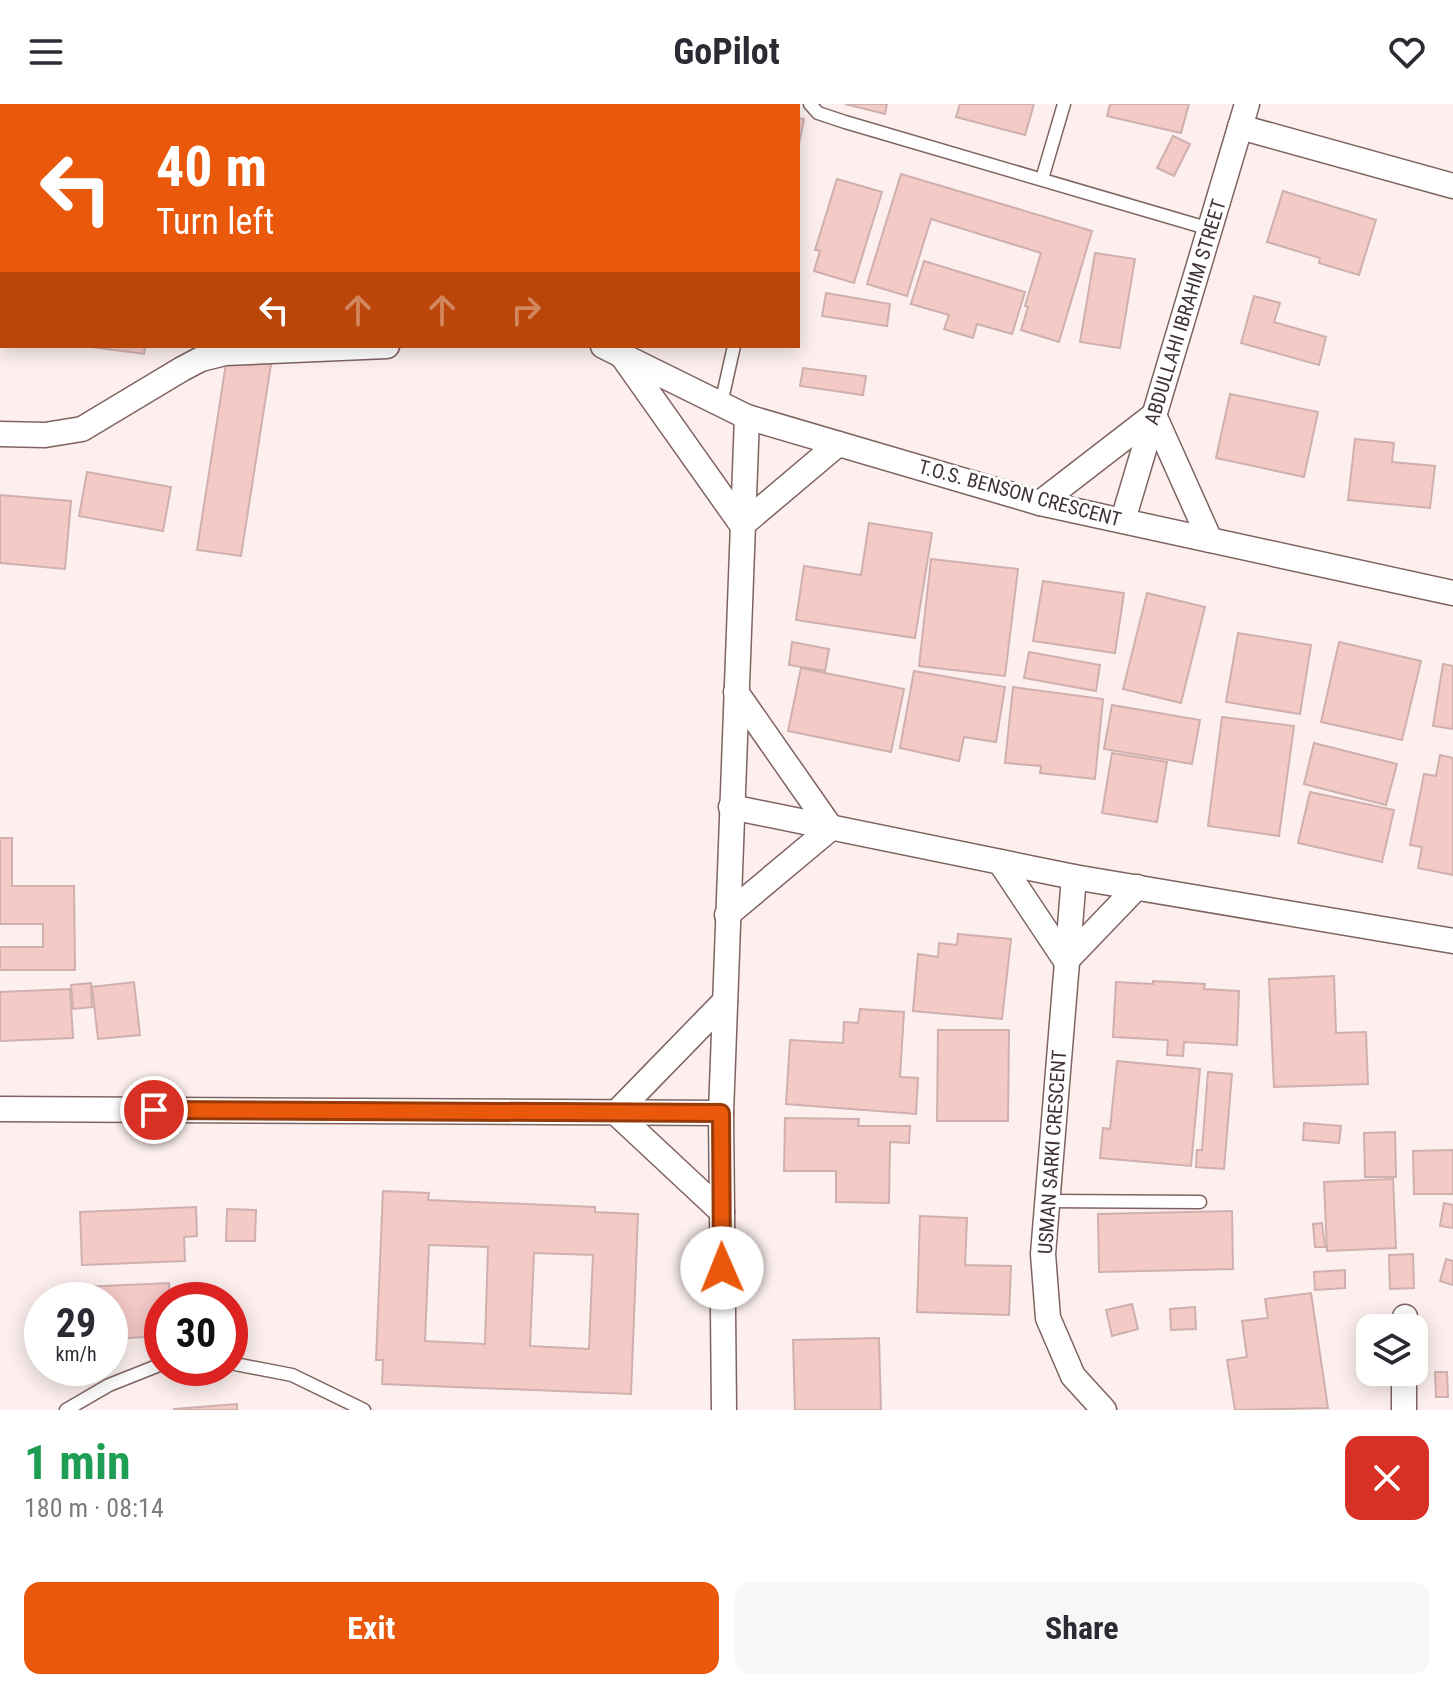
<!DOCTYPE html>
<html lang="en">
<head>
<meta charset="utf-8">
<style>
  :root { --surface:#fff; --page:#f7f7f7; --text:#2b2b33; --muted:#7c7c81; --accent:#ea580c }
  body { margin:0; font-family:"Roboto Condensed",sans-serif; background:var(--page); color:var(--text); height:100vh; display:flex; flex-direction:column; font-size:30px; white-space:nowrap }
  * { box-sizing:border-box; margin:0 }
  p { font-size:26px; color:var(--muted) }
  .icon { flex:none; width:44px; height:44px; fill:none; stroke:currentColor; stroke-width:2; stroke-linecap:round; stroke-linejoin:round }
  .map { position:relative; height:1306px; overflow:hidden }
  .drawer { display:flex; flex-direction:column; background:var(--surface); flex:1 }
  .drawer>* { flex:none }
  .guide { position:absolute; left:0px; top:0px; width:800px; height:244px; box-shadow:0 4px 20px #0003; background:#ea580c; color:#fff; overflow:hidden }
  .fabs { position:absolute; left:1356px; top:1210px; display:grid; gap:16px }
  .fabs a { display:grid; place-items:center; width:72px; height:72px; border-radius:16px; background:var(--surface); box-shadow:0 4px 20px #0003; font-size:40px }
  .speed { position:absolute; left:24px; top:1178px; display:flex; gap:16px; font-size:40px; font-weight:700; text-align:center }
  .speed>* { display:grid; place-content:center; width:104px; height:104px; border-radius:50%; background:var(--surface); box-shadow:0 4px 20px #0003; line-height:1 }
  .speed small { font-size:20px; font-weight:400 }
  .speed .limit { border:12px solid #d22; background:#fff; color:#111 }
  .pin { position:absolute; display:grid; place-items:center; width:68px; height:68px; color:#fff; margin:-34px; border:4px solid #fff; border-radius:50%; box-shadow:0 2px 8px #0007 }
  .me { position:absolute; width:88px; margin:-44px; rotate:359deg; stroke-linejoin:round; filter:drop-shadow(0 0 6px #0008) }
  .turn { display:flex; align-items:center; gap:28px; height:168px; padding:0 24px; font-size:36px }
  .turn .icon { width:104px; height:104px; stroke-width:2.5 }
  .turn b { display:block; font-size:56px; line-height:68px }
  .lanes { display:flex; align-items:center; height:76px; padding:0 24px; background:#0003; justify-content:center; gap:40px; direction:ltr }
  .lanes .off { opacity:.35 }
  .round { display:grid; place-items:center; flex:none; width:84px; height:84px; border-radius:16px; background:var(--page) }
  .head { display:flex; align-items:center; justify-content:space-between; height:136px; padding:0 24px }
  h1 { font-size:48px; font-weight:700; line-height:60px; color:#1e9e55 }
  .cta { display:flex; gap:16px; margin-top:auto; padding:16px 24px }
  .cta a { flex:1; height:92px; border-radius:16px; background:var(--accent); color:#fff; font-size:32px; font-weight:700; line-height:92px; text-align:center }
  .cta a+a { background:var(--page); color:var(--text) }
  header { display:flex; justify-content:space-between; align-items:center; height:104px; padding:0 24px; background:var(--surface); font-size:36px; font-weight:700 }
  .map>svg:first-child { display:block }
  .building { fill:#f4cac7; stroke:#cfb0ae; stroke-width:2; fill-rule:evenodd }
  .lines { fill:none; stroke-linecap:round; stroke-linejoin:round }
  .service-casing { stroke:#7f6361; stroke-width:15 }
  .minor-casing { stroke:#7f6361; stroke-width:27 }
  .service { stroke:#fff; stroke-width:12 }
  .minor { stroke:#fff; stroke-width:24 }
  .route-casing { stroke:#983908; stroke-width:20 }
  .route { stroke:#ea580c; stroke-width:14 }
  .labels { text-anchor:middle; stroke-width:6; stroke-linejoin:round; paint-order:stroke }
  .street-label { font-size:20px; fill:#403333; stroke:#fff }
</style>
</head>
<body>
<header><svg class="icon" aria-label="menu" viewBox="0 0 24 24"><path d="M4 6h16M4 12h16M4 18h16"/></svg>GoPilot<svg class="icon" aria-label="heart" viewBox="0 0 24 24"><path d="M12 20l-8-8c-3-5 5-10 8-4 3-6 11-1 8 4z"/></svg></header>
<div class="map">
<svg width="1453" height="1306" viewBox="0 0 1453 1306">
  <rect width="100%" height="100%" fill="#fcefee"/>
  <!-- building -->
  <g class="building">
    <polygon points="615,0 735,0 744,2 614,2"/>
    <polygon points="845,0 887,0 885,10"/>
    <polygon points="960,0 1034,0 1025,31 956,13"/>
    <polygon points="1110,0 1189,0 1181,29 1107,12"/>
    <polygon points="798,14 804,15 798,45"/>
    <polygon points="1173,32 1190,40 1174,72 1157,64"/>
    <polygon points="901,70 1092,127 1059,238 1021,226 1028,203 1025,202 1041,149 931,115 907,192 867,180"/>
    <polygon points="837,75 882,88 854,179 814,167 820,147 815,146"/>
    <polygon points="1283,87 1376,116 1359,171 1319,159 1320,154 1267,138"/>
    <polygon points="1095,149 1135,155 1120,244 1080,238"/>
    <polygon points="924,157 1025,188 1012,230 977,220 973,234 944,225 949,211 911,200"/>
    <polygon points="826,189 890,200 887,222 822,212"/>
    <polygon points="1254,192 1280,199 1274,218 1326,233 1319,261 1241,239"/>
    <polygon points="84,242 145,242 144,250"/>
    <polygon points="227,253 271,260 241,452 197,446"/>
    <polygon points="803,264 866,272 863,291 800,282"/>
    <polygon points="1230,290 1318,308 1304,373 1216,354"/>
    <polygon points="1355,335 1394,339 1392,358 1435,362 1430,404 1348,396"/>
    <polygon points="87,368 171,383 163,427 79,412"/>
    <polygon points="0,391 71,397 65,465 0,459"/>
    <polygon points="869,419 932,429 915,534 796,516 804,462 861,471"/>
    <polygon points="931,455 1018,465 1005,572 919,562"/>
    <polygon points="1043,477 1124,489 1115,549 1033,537"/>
    <polygon points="1147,489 1205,503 1181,599 1123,585"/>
    <polygon points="1238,529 1311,541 1300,610 1226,598"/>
    <polygon points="792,538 829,545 825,567 789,561"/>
    <polygon points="1339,538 1421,557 1402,636 1321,618"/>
    <polygon points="1029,548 1100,561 1096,587 1024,574"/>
    <polygon points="1443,560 1453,562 1453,625 1433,622"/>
    <polygon points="801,564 904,585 891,648 788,627"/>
    <polygon points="914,567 1005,583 996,638 964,633 959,657 900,644"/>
    <polygon points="1013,583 1103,595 1095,675 1040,669 1041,662 1005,659"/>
    <polygon points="1112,601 1200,616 1192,660 1104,645"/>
    <polygon points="1222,613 1294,622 1279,732 1208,722"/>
    <polygon points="1314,639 1397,660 1386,701 1304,680"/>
    <polygon points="1112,649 1167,658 1157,718 1102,709"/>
    <polygon points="1440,651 1453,654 1453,771 1418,764 1422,743 1410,741 1424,670 1436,672"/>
    <polygon points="1310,688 1394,706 1382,758 1298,739"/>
    <polygon points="0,734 12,734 12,782 74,782 75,866 0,866 0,843 43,843 43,820 0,820"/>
    <polygon points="958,830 1011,835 1002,915 913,907 918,850 938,853 939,839 957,841"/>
    <polygon points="1334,872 1336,929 1366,928 1368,980 1274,983 1269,875"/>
    <polygon points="1153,877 1205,880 1204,885 1239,887 1237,941 1184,938 1183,952 1167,951 1168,936 1113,933 1116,878 1153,880"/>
    <polygon points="134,878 140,931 98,935 92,883"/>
    <polygon points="91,879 92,903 73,905 71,881"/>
    <polygon points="70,885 73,934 0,937 0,888"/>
    <polygon points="860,905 904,908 900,973 918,974 916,1010 786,1000 790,936 843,939 844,918 858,919"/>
    <polygon points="938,926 1009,926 1008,1017 937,1017"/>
    <polygon points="1117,957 1200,965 1191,1062 1100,1054 1103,1024 1110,1025"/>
    <polygon points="1208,968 1232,970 1224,1065 1196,1063 1197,1046 1202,1046"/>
    <polygon points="785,1014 859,1015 858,1022 910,1022 909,1039 890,1038 889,1099 836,1098 836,1067 784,1067"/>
    <polygon points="1304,1019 1341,1022 1339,1039 1303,1036"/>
    <polygon points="1395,1028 1396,1073 1365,1073 1364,1029"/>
    <polygon points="1453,1046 1453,1090 1414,1090 1413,1047"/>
    <polygon points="1393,1075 1396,1144 1327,1147 1324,1078"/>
    <path d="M383,1087L429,1089L428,1096L595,1103V1108L638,1110L631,1290L382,1280L383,1256H376ZM429,1141L488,1143L485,1240L425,1237ZM534,1149L593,1151L589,1245L530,1242Z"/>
    <polygon points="1444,1099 1453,1101 1453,1124 1440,1122"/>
    <polygon points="196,1103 197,1132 184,1133 185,1157 82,1161 80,1108"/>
    <polygon points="227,1105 256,1106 255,1137 226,1137"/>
    <polygon points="1232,1107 1233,1165 1099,1168 1098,1110"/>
    <polygon points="920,1112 967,1114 965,1161 1011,1162 1009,1211 917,1208"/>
    <polygon points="1322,1119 1325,1143 1315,1143 1313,1120"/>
    <polygon points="1413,1150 1414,1184 1390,1185 1389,1151"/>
    <polygon points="1446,1155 1453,1157 1453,1181 1440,1177"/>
    <polygon points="1345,1166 1345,1184 1315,1186 1314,1168"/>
    <polygon points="169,1179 170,1196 162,1196 162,1232 110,1235 110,1196 84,1196 83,1183"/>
    <polygon points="1311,1189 1328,1304 1235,1306 1227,1256 1247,1253 1242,1217 1268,1214 1265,1195"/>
    <polygon points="1132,1200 1138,1225 1112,1232 1106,1206"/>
    <polygon points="1195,1203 1196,1225 1171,1226 1170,1205"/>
    <polygon points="879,1234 881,1306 795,1306 793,1236"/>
    <polygon points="1435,1268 1447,1268 1448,1293 1436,1293"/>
    <polygon points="237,1300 237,1306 174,1306 174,1305"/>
  </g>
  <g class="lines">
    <defs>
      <g id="service">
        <polyline points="810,0 818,9 845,18 1210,125"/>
        <polyline points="1042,75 1064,0"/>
        <polyline points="721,300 734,242"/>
        <polyline points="1048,1097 1200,1098"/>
        <polyline points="230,1259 292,1271 364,1306"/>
        <polyline points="66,1306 109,1281 162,1260"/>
      </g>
      <g id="minor">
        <polyline points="127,0 131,2"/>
        <polyline points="390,2 391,0"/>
        <polyline points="1240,23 1453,82"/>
        <polyline points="603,242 747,313 1040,399 1453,489"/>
        <polyline points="623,253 742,421 838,340"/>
        <polyline points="0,330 45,331 82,325 182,265 201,255 225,249 387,242"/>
        <polyline points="1040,399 1154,311 1210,436"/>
        <polyline points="1123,416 1247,0"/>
        <polyline points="731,703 1074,773 1453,837"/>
        <polyline points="1000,758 1066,857 1137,783"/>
        <polyline points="1074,773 1043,1150 1048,1214 1073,1272 1104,1306"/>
        <polyline points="727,811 831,724 736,588"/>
        <polyline points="0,1005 721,1009 724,1306"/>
        <polyline points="721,1009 747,313"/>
        <polyline points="722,1108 616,1009 725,897"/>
        <polyline points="1405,1224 1405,1213"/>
        <polyline points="1404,1306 1404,1268"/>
      </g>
    </defs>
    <!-- service casing -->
    <use href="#service" class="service-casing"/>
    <!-- minor casing -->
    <use href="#minor" class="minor-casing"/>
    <!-- service -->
    <use href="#service" class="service"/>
    <!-- minor -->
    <use href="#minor" class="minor"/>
  </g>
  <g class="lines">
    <defs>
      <polyline id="route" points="154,1006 721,1009 722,1164"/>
    </defs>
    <!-- route casing -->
    <use href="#route" class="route-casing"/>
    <!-- route -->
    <use href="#route" class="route"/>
  </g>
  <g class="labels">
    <!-- street labels -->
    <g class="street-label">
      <text transform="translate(1185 208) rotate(-73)" y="7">ABDULLAHI IBRAHIM STREET</text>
      <text transform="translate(1020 389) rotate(15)" y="7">T.O.S. BENSON CRESCENT</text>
      <text transform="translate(1052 1048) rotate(-86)" y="7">USMAN SARKI CRESCENT</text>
    </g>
  </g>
</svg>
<div class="fabs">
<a><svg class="icon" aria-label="layers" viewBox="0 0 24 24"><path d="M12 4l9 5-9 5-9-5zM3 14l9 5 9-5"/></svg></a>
</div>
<div class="speed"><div>29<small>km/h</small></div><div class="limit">30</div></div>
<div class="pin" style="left:154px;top:1006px;background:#d93025"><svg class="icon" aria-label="arrive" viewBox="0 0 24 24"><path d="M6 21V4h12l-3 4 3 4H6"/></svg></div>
<svg class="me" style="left:722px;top:1164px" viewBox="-20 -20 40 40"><circle r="19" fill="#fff"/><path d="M0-13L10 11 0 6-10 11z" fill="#ea580c"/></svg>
<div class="guide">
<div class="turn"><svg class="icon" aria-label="left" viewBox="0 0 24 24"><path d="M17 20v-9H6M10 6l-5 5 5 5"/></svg><div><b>40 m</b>Turn left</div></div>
<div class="lanes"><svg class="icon" aria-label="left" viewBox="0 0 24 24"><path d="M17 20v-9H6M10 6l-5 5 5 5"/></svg><svg class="icon off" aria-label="ahead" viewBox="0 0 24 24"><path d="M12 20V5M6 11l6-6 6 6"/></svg><svg class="icon off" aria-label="ahead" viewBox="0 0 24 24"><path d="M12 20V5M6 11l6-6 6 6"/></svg><svg class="icon off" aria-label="right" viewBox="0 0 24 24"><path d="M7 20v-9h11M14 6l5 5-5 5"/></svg></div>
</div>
</div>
<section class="drawer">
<div class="head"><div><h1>1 min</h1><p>180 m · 08:14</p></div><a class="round" style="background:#d93025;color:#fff"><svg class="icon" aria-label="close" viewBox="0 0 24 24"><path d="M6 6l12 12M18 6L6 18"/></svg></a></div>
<div class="cta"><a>Exit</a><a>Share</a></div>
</section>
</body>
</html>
